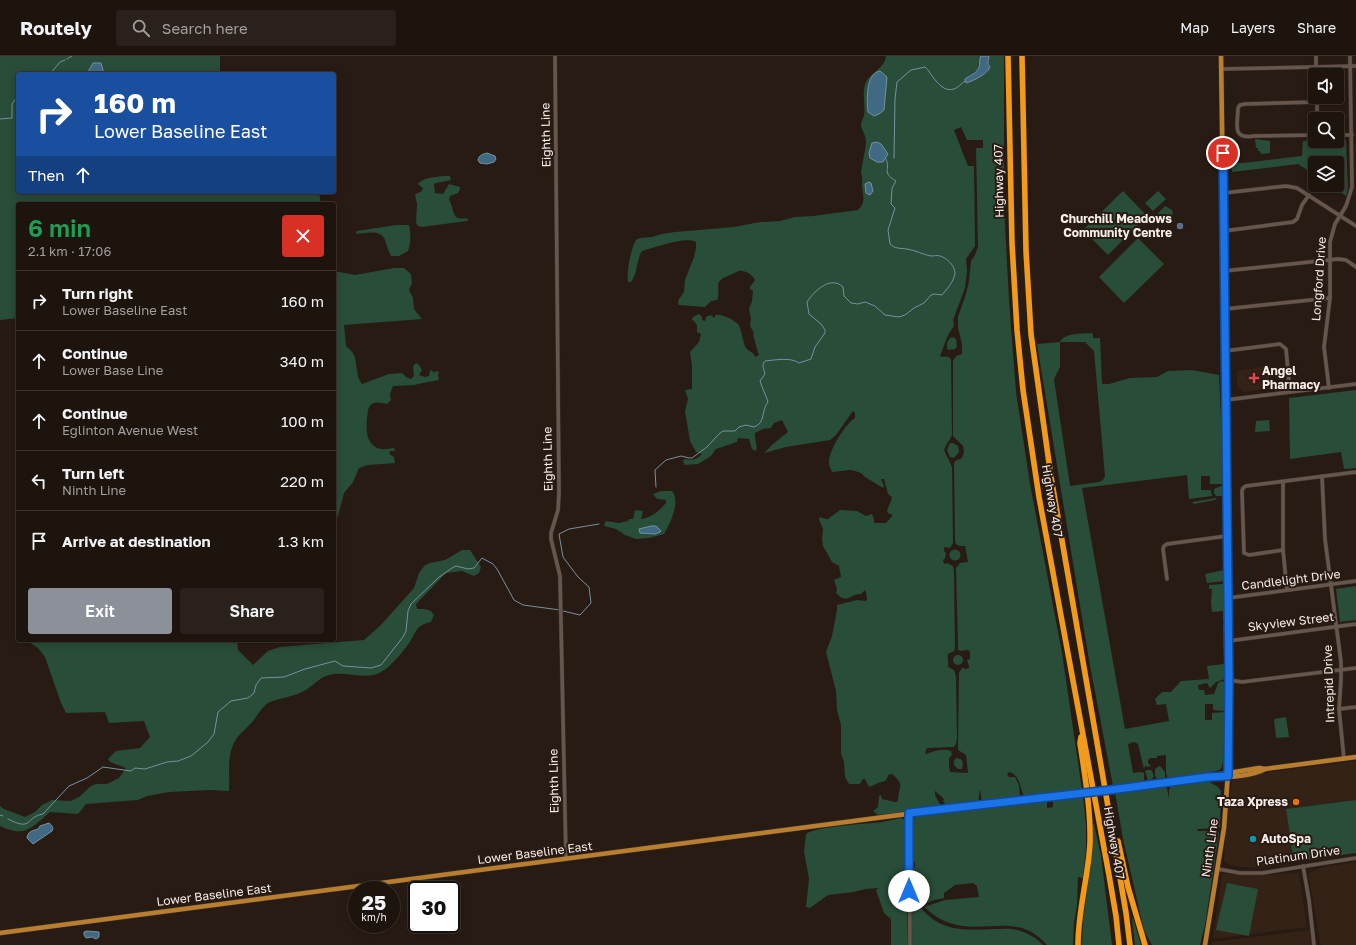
<!DOCTYPE html>
<html lang="en">
<head>
<meta charset="utf-8">
<style>
  :root { --surface:#1e140e; --page:#2b211c; --text:#f1f3f6; --muted:#a19e9e; --line:#3c332e; --accent:#8c9099 }
  body { margin:0; font-family:"Golos Text",sans-serif; background:var(--page); color:var(--text); height:100vh; display:flex; flex-direction:column; font-size:15px; white-space:nowrap }
  * { box-sizing:border-box; margin:0 }
  p { font-size:13px; color:var(--muted) }
  .icon { flex:none; width:22px; height:22px; fill:none; stroke:currentColor; stroke-width:2; stroke-linecap:round; stroke-linejoin:round }
  .map { position:relative; flex:1; overflow:hidden }
  .panel { position:absolute; left:16px; top:146px; width:320px; height:440px; display:flex; flex-direction:column; background:var(--surface); border-radius:4px; box-shadow:0 2px 10px #0003,0 0 0 1px var(--line) }
  .panel>* { flex:none }
  .banner { position:absolute; left:16px; top:16px; width:320px; height:122px; border-radius:4px; box-shadow:0 2px 10px #0003,0 0 0 1px var(--line); background:#1a4fa0; color:#fff; overflow:hidden }
  .buttons { position:absolute; left:1308px; top:12px; display:grid; gap:8px }
  .buttons a { display:grid; place-items:center; width:36px; height:36px; border-radius:4px; background:var(--surface); box-shadow:0 2px 10px #0003,0 0 0 1px var(--line); font-size:20px }
  .speed { position:absolute; left:348px; top:825px; display:flex; gap:8px; font-size:20px; font-weight:700; text-align:center }
  .speed>* { display:grid; place-content:center; width:52px; height:52px; border-radius:50%; background:var(--surface); box-shadow:0 2px 10px #0003,0 0 0 1px var(--line); line-height:1 }
  .speed small { font-size:10px; font-weight:400 }
  .speed .limit { border:2px solid #111; border-radius:6px; background:#fff; color:#111 }
  .pin { position:absolute; display:grid; place-items:center; width:34px; height:34px; color:#fff; margin:-17px; border:2px solid #fff; border-radius:50%; box-shadow:0 1px 4px #0007 }
  .me { position:absolute; width:44px; margin:-22px; rotate:0deg; stroke-linejoin:round; filter:drop-shadow(0 0 3px #0008) }
  .turn { display:flex; align-items:center; gap:14px; height:84px; padding:0 12px; font-size:18px }
  .turn .icon { width:52px; height:52px; stroke-width:2.5 }
  .turn b { display:block; font-size:28px; line-height:34px }
  .then { display:flex; align-items:center; height:38px; padding:0 12px; background:#0003; gap:8px; font-size:15px }
  .round { display:grid; place-items:center; flex:none; width:42px; height:42px; border-radius:4px; background:var(--page) }
  .head { display:flex; align-items:center; justify-content:space-between; height:68px; padding:0 12px }
  h1 { font-size:24px; font-weight:600; line-height:30px; color:#1e9e55 }
  .action { display:flex; gap:8px; margin-top:auto; padding:8px 12px }
  .action a { flex:1; height:46px; border-radius:4px; background:var(--accent); color:#fff; font-size:16px; font-weight:600; line-height:46px; text-align:center }
  .action a+a { background:var(--page); color:var(--text) }
  ul { padding:0; list-style:none }
  li { display:flex; align-items:center; gap:12px; height:60px; padding:0 12px; border-top:1px solid var(--line) }
  li div { flex:1 }
  li b { display:block; font-size:15px }
  li em { font-style:normal }
  header { display:flex; align-items:center; gap:24px; box-sizing:border-box; height:56px; padding:0 20px; background:var(--surface); border-bottom:1px solid var(--line) }
  header strong { font-size:19px }
  nav { display:flex; gap:22px; margin-inline-start:auto; font-size:14px }
  .search { width:280px; height:36px; background:var(--page); display:flex; align-items:center; gap:10px; box-sizing:border-box; padding:0 14px; border-radius:4px; color:var(--muted); font-size:15px }
  .map>svg:first-child { display:block }
  .built { fill:#352216 }
  .green { fill:#284d39; fill-rule:evenodd }
  .water { fill:#406983; stroke:#7791a1 }
  .lines { fill:none; stroke-linecap:round; stroke-linejoin:round }
  .stream { stroke:#7791a1; stroke-width:1 }
  .minor-casing { stroke:#3e3430; stroke-width:4.5 }
  .major-casing { stroke:#3e3430; stroke-width:5.5 }
  .highway-casing { stroke:#3e3430; stroke-width:6 }
  .minor { stroke:#66564c; stroke-width:3.5 }
  .major { stroke:#ba7f2e; stroke-width:4.5 }
  .highway { stroke:#f29a1a; stroke-width:5.5 }
  .major-bridge-casing { stroke:#3e3430; stroke-width:5.5; stroke-linecap:butt }
  .major-bridge { stroke:#ba7f2e; stroke-width:4.5 }
  .route-casing { stroke:#114b97; stroke-width:10 }
  .route { stroke:#1a73e8; stroke-width:7 }
  .service-dot { fill:#5c6f8a; stroke:#281b13; stroke-width:1.5 }
  .health-dot { fill:#e0444e; stroke:#281b13; stroke-width:1.5 }
  .food-dot { fill:#e8710a; stroke:#281b13; stroke-width:1.5 }
  .culture-dot { fill:#0f9aa8; stroke:#281b13; stroke-width:1.5 }
  .labels { text-anchor:middle; stroke-width:4; stroke-linejoin:round; paint-order:stroke }
  .street-label { font-size:12px; fill:#f7ede8; stroke:#281b13 }
  .poi-label { font-size:12px; font-weight:bold; fill:#f7ede8; stroke:#281b13; text-anchor:end }
</style>
</head>
<body>
<header>
<strong>Routely</strong>
<div class="search"><svg class="icon" aria-label="search" viewBox="0 0 24 24"><circle cx="10" cy="10" r="6"/><path d="M15 15l6 6"/></svg>Search here</div>
<nav><a>Map</a><a>Layers</a><a>Share</a></nav>
</header>
<div class="map">
<svg width="1356" height="889" viewBox="0 0 1356 889">
  <rect width="100%" height="100%" fill="#281b13"/>
  <!-- built -->
  <g class="built">
    <polygon points="1267,310 1270,333 1244,336 1237,330 1237,315"/>
    <polygon points="1356,705 1356,744 1286,753 1294,806 1257,812 1243,811 1230,809 1224,805 1228,752 1232,725 1236,723 1269,716"/>
    <polygon points="1356,806 1356,889 1321,889 1308,817 1324,811"/>
    <polygon points="1299,817 1307,871 1213,883 1222,818 1265,819"/>
    <polygon points="1310,874 1311,889 1212,889 1212,886"/>
  </g>
  <!-- green -->
  <g class="green">
    <polygon points="0,0 220,0 220,18 18,18 18,136 319,136 321,148 18,148 18,262 0,264"/>
    <path d="M886,0H981L979,5L978,13L965,23V26L967,27L985,18L989,14V9L988,6L989,0H1004V150L1009,244L1016,336L1030,428L1062,597L1082,734L1025,740L1023,738C1020,730 1019,718 1009,716L1007,718L1009,721H1015L1019,729L1020,741L1018,742L982,747L980,733L978,747L949,751L946,749L943,745L944,743L935,735V739L940,748V750C932,753 926,751 918,752C912,753 906,757 900,758C893,758 886,758 878,759L873,755L878,751L879,740L881,739L882,743L895,746L898,745C898,730 906,730 892,718L888,719C887,726 884,725 878,727C875,728 873,730 869,731L865,723H863L860,728H849L845,721L844,706L841,698V669L837,654L836,635L826,596L832,580L837,554V549L857,544L866,545L867,543L866,536L865,534L861,538C849,538 848,549 836,537L837,533L834,524L841,521L839,510L832,506L823,490L822,483L823,473L819,463L820,461L826,463H828L840,454L857,455L866,460L872,458L874,463V467H886L892,460V458H889L887,455C888,450 891,447 892,441L888,438L884,423H881L884,430L883,432L865,421L861,417L855,415L850,414L832,416C831,413 829,410 829,407C828,396 845,368 855,362V357L853,355L836,379L830,384L786,391L764,397L773,388L788,376L782,364L774,367L771,372L763,373L755,377C754,384 758,389 756,395L752,393L749,383L738,382L737,386L716,393L711,400L698,408L685,409L683,405L685,403C693,405 697,403 702,398L696,396L690,385L685,355L688,343L685,334L692,333V310L690,296L699,286L701,278L697,276V269L692,263L693,261L699,258L702,261V264L705,265L706,261L710,259L715,262V259C721,257 734,264 738,268C741,271 743,287 746,292C749,296 754,296 755,301L759,299C756,293 756,286 753,279L754,277L750,270L751,263L749,253L752,245L753,235L750,233V231L755,224C752,218 745,214 738,215C731,220 719,221 718,229C718,233 719,238 718,242L717,244L711,245L705,251L679,249L678,247L679,243L684,236L685,224L694,201L696,192V186C686,180 654,192 642,195C636,204 638,217 631,226H628C626,217 631,192 636,184L640,182L652,181L662,178L675,176L734,171L760,166L780,165L795,161L813,160L858,154C866,147 863,139 862,130C862,125 863,122 861,117C862,107 865,97 866,86C866,79 862,75 861,69C861,65 863,63 864,60C866,49 861,37 866,26C871,16 885,12 886,0ZM961,71L967,84H983V92H976L978,191L975,199L971,205L969,225L966,238L958,261V272L962,288V298L956,300L953,305V380L963,390L964,396L962,402L955,405L954,408L955,484L956,488L959,490H965L968,506L960,507L956,512L958,590V594L961,595L968,594L970,596V603L967,604L969,610V612L966,613L962,612L959,617L958,691V694L966,699L968,717L950,716L949,710V702L952,699L951,695C943,692 934,695 926,698L925,697L927,692L954,691L956,688L957,682L956,621L954,614L948,611C949,607 947,602 948,598L954,595L955,592L954,515L953,510L947,507L944,508L943,504L945,502L946,497L944,495V491L950,492L953,487L952,411L944,394C946,388 950,384 952,379L951,303C948,300 946,300 942,301L940,300L948,279L954,270L953,264L965,232L967,215L966,203L975,190V184L974,110H968L954,74Z"/>
    <polygon points="1255,83 1270,85 1270,97 1261,98 1260,95 1258,95 1258,92 1256,92"/>
    <polygon points="1315,84 1346,84 1348,132 1346,140 1329,129 1337,129 1337,107 1315,107 1315,119 1298,108 1232,116 1232,113 1228,113 1228,109 1233,107 1244,107 1302,100 1303,85"/>
    <polygon points="1234,89 1236,91 1233,92 1236,92 1237,102 1226,104 1226,89"/>
    <path d="M444,120H450L451,124L436,127L434,128L435,137L443,138L449,128L460,131V133L458,137L450,140L449,144C453,149 452,160 458,162C462,163 465,162 469,163L467,165L422,171L418,170L416,167L417,148L415,138L421,136L423,132L418,128C423,121 436,121 444,120Z"/>
    <polygon points="1123,135 1147,160 1108,199 1083,174"/>
    <polygon points="1158,135 1166,143 1153,155 1145,147"/>
    <polygon points="1165,150 1172,154 1173,158 1168,162 1164,162 1159,160 1158,157"/>
    <path d="M396,169H409C411,176 411,188 408,195L399,200H391C388,195 387,189 385,184C381,173 366,177 356,178L357,175Z"/>
    <polygon points="1138,182 1164,208 1124,247 1099,221"/>
    <path d="M394,212H404L411,218L412,227L409,234L413,242L414,253L422,263L344,269L346,290C348,292 351,294 353,297C358,306 355,320 362,328L389,318L402,317L406,321L411,323L414,320L413,310L416,307L419,309L422,314L419,319L425,321L429,320L430,315L432,314L434,317L436,315L439,316L438,319L439,324L418,328L415,329L393,330L390,338L391,344L387,348C382,347 376,345 372,348C367,351 368,357 367,362C366,374 366,390 381,393C385,394 390,392 394,392L395,395H390L389,398L394,401L395,407L368,409L359,412L353,426L344,437L338,460L334,464V215L355,219Z"/>
    <path d="M1093,277V282H1100L1102,328H1109L1130,322L1157,321L1168,315L1192,314L1219,319L1224,427L1223,428H1210V420H1201V434H1211L1212,440L1189,443L1187,419L1082,432L1125,673L1169,665L1166,648L1157,649L1155,643L1162,636H1171L1181,625L1209,623L1207,610L1224,608L1223,569L1225,570V623L1216,626L1210,632L1207,627L1198,629L1199,634H1204L1205,639L1214,638L1218,627L1222,625L1225,626V654L1224,655L1213,654V648H1205V664H1212V657L1225,656L1223,706L1221,713L1216,715L1168,723L1166,717V699L1157,700V702H1150L1148,704V707L1151,710L1148,711L1145,710L1144,713L1138,688L1134,686L1128,688L1133,717L1140,716L1144,717V725L1142,726L1113,730L1089,604L1037,288L1060,286C1065,276 1083,278 1093,277ZM1060,286H1085L1094,295L1105,420L1103,424L1099,426L1070,430L1054,323L1060,311Z"/>
    <path d="M953,281L956,283L957,290L955,293L948,294C946,289 947,286 950,282Z"/>
    <polygon points="1356,334 1356,412 1344,413 1341,396 1290,403 1289,342"/>
    <polygon points="1269,364 1270,375 1255,376 1256,365"/>
    <polygon points="950,387 953,387 958,390 959,396 954,402 950,401 947,394"/>
    <polygon points="1221,430 1224,431 1224,439 1221,440 1216,440 1214,437 1214,433"/>
    <path d="M661,435H672C681,445 670,468 664,478L649,482L636,483L625,479L616,473L604,470L605,466L606,465L619,467L628,465L629,463H633L635,454L643,455L641,463C651,462 660,454 666,447V444L657,443L653,438Z"/>
    <polygon points="1217,442 1215,444 1194,448 1192,446"/>
    <circle cx="955" cy="499" r="5.5"/>
    <path d="M462,494H470L481,511L479,517L474,520L462,515L446,517L416,548L417,553C424,553 430,552 434,559L431,566C414,569 416,579 407,590C401,598 389,612 381,616C369,624 347,616 333,618C317,621 315,630 302,636C292,641 280,642 270,646C263,649 258,658 254,664C249,670 242,675 237,682C226,697 230,717 229,735L210,734L169,736L147,740L138,744L86,748L78,758L50,756C31,772 26,782 0,770V750L4,753L25,761L35,756L42,749L52,744L71,745L79,741L91,730L96,728H107L119,722L126,712L110,706L108,703L116,695L140,692L150,681L144,665L109,667L105,656L66,657L61,647L45,601L38,592L29,586L20,585L19,584H237L238,594L253,609L268,595L280,591L364,584L381,569L414,532L419,517L425,509L430,507L445,504Z"/>
    <polygon points="1224,514 1225,525 1207,527 1205,518"/>
    <polygon points="1222,528 1225,528 1225,564 1223,566 1223,555 1212,556 1211,547 1212,533 1209,533 1209,529"/>
    <polygon points="1356,530 1356,564 1340,566 1336,533"/>
    <circle cx="958" cy="604" r="5"/>
    <polygon points="1286,661 1289,681 1276,682 1274,663"/>
    <polygon points="956,702 961,703 963,707 962,713 958,713 954,709 954,705"/>
    <polygon points="1159,710 1161,711 1165,716 1165,723 1158,724 1155,720 1155,713"/>
    <path d="M1147,714H1151C1154,718 1155,721 1151,724H1148L1145,715Z"/>
    <polygon points="1208,725 1218,731 1221,735 1220,771 1218,772 1197,773 1198,775 1218,775 1219,777 1205,869 1200,889 1152,889 1144,874 1123,783 1115,736 1163,730 1167,732 1169,743 1169,734 1171,730"/>
    <path d="M1083,740L1086,770V792L1083,822L1078,821L1077,849L1074,867L1073,889H1047C1017,855 984,879 950,867C940,864 932,858 924,851L945,844L979,841L977,830L973,827L955,829L944,837V842L934,844L922,849C915,837 909,827 912,813L915,811V807L913,803C912,787 909,777 915,761L921,759L1047,745V752L1053,751V745L1056,743Z"/>
    <polygon points="1356,744 1356,797 1294,806 1286,753"/>
    <path d="M901,762L905,764L907,770L906,801L908,889H891V863L884,857L876,834L879,832L865,833L854,836L828,839L810,852L806,851L809,823L804,795L806,778C816,770 867,768 882,766C889,765 895,763 901,762Z"/>
    <polygon points="1094,768 1101,800 1112,889 1082,889 1083,866 1092,796 1092,769"/>
    <polygon points="1227,827 1258,833 1249,880 1216,874"/>
    <path d="M921,852C942,877 966,874 995,873C1002,873 1010,872 1017,874C1026,876 1037,882 1043,889H912V857L914,855Z"/>
    <polygon points="1132,862 1133,862 1141,889 1135,889"/>
  </g>
  <!-- water -->
  <g class="water">
    <path d="M981,0H989C989,0 988,6 988,7C989,12 991,7 989,13C987,18 971,26 966,27L965,25V23C969,20 978,16 979,11C980,7 979,4 981,0Z"/>
    <polygon points="93,7 101,7 103,14 102,18 88,18 89,14"/>
    <path d="M880,15L887,21L884,54L879,58L874,60L868,56C867,45 865,18 880,15Z"/>
    <polygon points="877,86 881,88 888,98 883,106 877,106 870,102 869,97 872,87"/>
    <path d="M487,97L495,100L496,103L494,106L487,108L480,107L478,104C479,99 483,98 487,97Z"/>
    <polygon points="869,126 871,127 873,135 870,139 866,137 865,128"/>
    <polygon points="651,470 656,470 661,475 660,476 655,478 640,477 639,473"/>
    <path d="M49,767C52,769 54,772 52,775L33,788L27,782C28,775 32,775 38,773L40,770Z"/>
    <polygon points="87,875 99,876 99,881 96,883 92,881 86,882 84,879 84,876"/>
  </g>
  <g class="lines">
    <!-- stream -->
    <g class="stream">
      <polyline points="67,3 72,0"/>
      <polyline points="50,18 60,6 65,4"/>
      <polyline points="0,63 12,62 12,48 18,39"/>
      <path d="M894,102L895,43L897,26L911,14L925,11C929,14 930,18 933,21C938,28 945,36 954,33C958,32 962,27 965,25"/>
      <path d="M656,431L655,414L666,404L681,400L689,402H692L707,391L719,378L723,375H735L739,371L746,369L754,371C766,367 761,354 768,346C766,339 762,332 760,325L765,318C764,313 761,309 765,305C775,304 791,301 799,307L811,303L815,291L825,277V274L821,268L809,258L807,246C814,235 831,219 843,231L844,240L851,247L858,248L865,246L875,250L885,259L899,261L905,259L914,252L924,247L931,239L935,238L942,239C946,234 952,228 954,221C958,213 948,202 940,200C937,199 934,200 931,200C924,199 915,194 907,193C900,192 895,193 890,188L888,174L895,152L891,148L892,132L896,125C881,116 891,114 886,103"/>
      <polyline points="563,555 580,559 591,547 589,531 578,521 563,501 559,478 569,473 599,468"/>
      <polyline points="0,759 3,760"/>
      <path d="M8,763C33,776 25,761 43,758L69,730L87,722L103,711L131,715L135,712L145,713L167,706L178,705L191,700L208,686L214,678L218,656L231,645L248,642L254,637L256,629L261,622L284,621L305,613L335,605L343,610L371,612L381,609L403,581L406,575L408,555L411,548L438,522L452,512L456,510L468,513L474,512L482,502L493,508L497,513L514,544L523,549L560,554"/>
    </g>
    <defs>
      <g id="minor">
        <polyline points="555,0 559,437 558,454 551,477 551,483 560,520 566,803"/>
        <polyline points="1316,0 1316,19"/>
        <polyline points="1222,13 1356,10"/>
        <polyline points="1317,41 1317,63"/>
        <path d="M1315,79L1254,80C1231,84 1238,68 1238,52L1240,49L1245,48L1317,46"/>
        <polyline points="1337,79 1352,79"/>
        <polyline points="1224,137 1286,130 1297,132 1356,170"/>
        <polyline points="1224,175 1293,166 1297,163 1302,149 1309,139"/>
        <polyline points="1224,215 1338,203 1346,204 1356,211"/>
        <polyline points="1225,253 1330,242"/>
        <polyline points="1225,295 1280,288 1286,293 1290,336"/>
        <polyline points="1329,332 1324,291 1330,242 1330,186 1335,168 1346,150 1352,131 1350,0"/>
        <polyline points="1226,344 1356,328"/>
        <polyline points="1322,420 1325,483 1341,606 1341,624 1339,653 1344,703"/>
        <polyline points="1283,426 1283,494 1287,534"/>
        <polyline points="1283,494 1249,499 1244,497 1242,435 1243,432 1246,430 1356,416"/>
        <polyline points="1167,523 1163,493 1164,490 1167,488 1227,480"/>
        <polyline points="1228,542 1356,525"/>
        <polyline points="1228,585 1356,568"/>
        <polyline points="1229,624 1242,626 1356,612"/>
        <polyline points="1339,653 1356,651"/>
        <polyline points="909,757 910,889"/>
        <polyline points="1303,810 1309,844 1314,889"/>
        <polyline points="1218,813 1240,817 1262,817 1356,802"/>
      </g>
      <g id="major">
        <path d="M1212,721C1226,722 1253,720 1265,713"/>
        <path d="M1122,732C1168,726 1213,720 1259,712L1265,713L1356,701"/>
        <polyline points="0,877 907,758 1073,738"/>
        <polyline points="1205,889 1224,772 1228,717 1229,675 1226,339 1221,0"/>
      </g>
      <g id="highway">
        <polyline points="1008,0 1012,187 1017,274 1023,334 1039,441 1109,819 1116,860 1119,889"/>
        <polyline points="1022,0 1026,195 1031,278 1051,421 1104,727 1126,857 1130,889"/>
        <polyline points="1118,785 1128,831 1145,889"/>
        <path d="M1078,889C1078,855 1088,822 1090,788C1091,755 1085,720 1080,687L1081,681"/>
      </g>
    </defs>
    <!-- minor casing -->
    <use href="#minor" class="minor-casing"/>
    <!-- major casing -->
    <use href="#major" class="major-casing"/>
    <!-- highway casing -->
    <use href="#highway" class="highway-casing"/>
    <!-- minor -->
    <use href="#minor" class="minor"/>
    <!-- major -->
    <use href="#major" class="major"/>
    <!-- highway -->
    <use href="#highway" class="highway"/>
    <defs>
      <polyline id="major-bridge" points="1073,738 1122,732"/>
    </defs>
    <!-- major-bridge casing -->
    <use href="#major-bridge" class="major-bridge-casing"/>
    <!-- major-bridge -->
    <use href="#major-bridge" class="major-bridge"/>
  </g>
  <g class="lines">
    <defs>
      <polyline id="route" points="909,835 909,757 1110,734 1208,721 1228,720 1229,624 1223,97"/>
    </defs>
    <!-- route casing -->
    <use href="#route" class="route-casing"/>
    <!-- route -->
    <use href="#route" class="route"/>
  </g>
  <!-- markers -->
  <circle class="service-dot" cx="1180" cy="170" r="4"/>
  <path class="health-dot" d="M1252 316h4v4h4v4h-4v4h-4v-4h-4v-4h4z"/>
  <circle class="food-dot" cx="1296" cy="746" r="4"/>
  <circle class="culture-dot" cx="1253" cy="783" r="4"/>
  <g class="labels">
    <!-- street labels -->
    <g class="street-label">
      <text transform="translate(546 79) rotate(-91)" y="4">Eighth Line</text>
      <text transform="translate(999 125) rotate(-91)" y="4">Highway 407</text>
      <text transform="translate(1319 223) rotate(-86)" y="4">Longford Drive</text>
      <text transform="translate(548 403) rotate(-91)" y="4">Eighth Line</text>
      <text transform="translate(1052 445) rotate(80)" y="4">Highway 407</text>
      <text transform="translate(1291 524) rotate(-7)" y="4">Candlelight Drive</text>
      <text transform="translate(1291 566) rotate(-7)" y="4">Skyview Street</text>
      <text transform="translate(1329 628) rotate(-92)" y="4">Intrepid Drive</text>
      <text transform="translate(554 725) rotate(-91)" y="4">Eighth Line</text>
      <text transform="translate(1114 787) rotate(80)" y="4">Highway 407</text>
      <text transform="translate(1210 792) rotate(-82)" y="4">Ninth Line</text>
      <text transform="translate(535 797) rotate(-7)" y="4">Lower Baseline East</text>
      <text transform="translate(1298 800) rotate(-8)" y="4">Platinum Drive</text>
      <text transform="translate(214 839) rotate(-7)" y="4">Lower Baseline East</text>
    </g>
    <!-- poi labels -->
    <g class="poi-label">
      <text x="1172" y="167">Churchill Meadows<tspan x="1172" dy="14">Community Centre</tspan></text>
      <text x="1262" y="319" text-anchor="start">Angel<tspan x="1262" dy="14">Pharmacy</tspan></text>
      <text x="1288" y="750">Taza Xpress</text>
      <text x="1261" y="787" text-anchor="start">AutoSpa</text>
    </g>
  </g>
</svg>
<div class="buttons">
<a><svg class="icon" aria-label="sound" viewBox="0 0 24 24"><path d="M4 9h4l5-4v14l-5-4H4zM17 9q2 3 0 6"/></svg></a>
<a><svg class="icon" aria-label="search" viewBox="0 0 24 24"><circle cx="10" cy="10" r="6"/><path d="M15 15l6 6"/></svg></a>
<a><svg class="icon" aria-label="layers" viewBox="0 0 24 24"><path d="M12 4l9 5-9 5-9-5zM3 14l9 5 9-5"/></svg></a>
</div>
<div class="speed"><div>25<small>km/h</small></div><div class="limit">30</div></div>
<div class="pin" style="left:1223px;top:97px;background:#d93025"><svg class="icon" aria-label="arrive" viewBox="0 0 24 24"><path d="M6 21V4h12l-3 4 3 4H6"/></svg></div>
<svg class="me" style="left:909px;top:835px" viewBox="-20 -20 40 40"><circle r="19" fill="#fff"/><path d="M0-13L10 11 0 6-10 11z" fill="#1a73e8"/></svg>
<div class="banner">
<div class="turn"><svg class="icon" aria-label="right" viewBox="0 0 24 24"><path d="M7 20v-9h11M14 6l5 5-5 5"/></svg><div><b>160 m</b>Lower Baseline East</div></div>
<div class="then">Then<svg class="icon" aria-label="ahead" viewBox="0 0 24 24"><path d="M12 20V5M6 11l6-6 6 6"/></svg></div>
</div>
<section class="panel">
<div class="head"><div><h1>6 min</h1><p>2.1 km · 17:06</p></div><a class="round" style="background:#d93025;color:#fff"><svg class="icon" aria-label="close" viewBox="0 0 24 24"><path d="M6 6l12 12M18 6L6 18"/></svg></a></div>
<ul>
<li><svg class="icon" aria-label="right" viewBox="0 0 24 24"><path d="M7 20v-9h11M14 6l5 5-5 5"/></svg><div><b>Turn right</b><p>Lower Baseline East</p></div><em>160 m</em></li>
<li><svg class="icon" aria-label="ahead" viewBox="0 0 24 24"><path d="M12 20V5M6 11l6-6 6 6"/></svg><div><b>Continue</b><p>Lower Base Line</p></div><em>340 m</em></li>
<li><svg class="icon" aria-label="ahead" viewBox="0 0 24 24"><path d="M12 20V5M6 11l6-6 6 6"/></svg><div><b>Continue</b><p>Eglinton Avenue West</p></div><em>100 m</em></li>
<li><svg class="icon" aria-label="left" viewBox="0 0 24 24"><path d="M17 20v-9H6M10 6l-5 5 5 5"/></svg><div><b>Turn left</b><p>Ninth Line</p></div><em>220 m</em></li>
<li><svg class="icon" aria-label="arrive" viewBox="0 0 24 24"><path d="M6 21V4h12l-3 4 3 4H6"/></svg><div><b>Arrive at destination</b></div><em>1.3 km</em></li>
</ul>
<div class="action"><a>Exit</a><a>Share</a></div>
</section>
</div>
</body>
</html>
